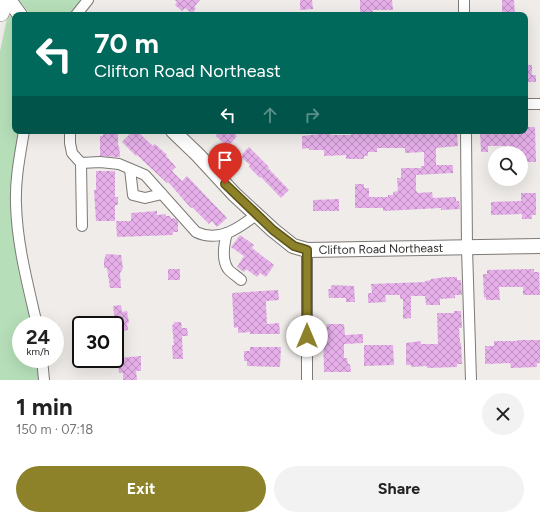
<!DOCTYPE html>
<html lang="en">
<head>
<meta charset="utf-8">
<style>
  :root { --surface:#fff; --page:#f2f2f2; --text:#222; --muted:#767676; --accent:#8d8229 }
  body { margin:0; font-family:Figtree,sans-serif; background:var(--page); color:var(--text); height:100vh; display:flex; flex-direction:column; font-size:15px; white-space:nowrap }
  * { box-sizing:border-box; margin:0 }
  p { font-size:13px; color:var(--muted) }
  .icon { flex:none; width:22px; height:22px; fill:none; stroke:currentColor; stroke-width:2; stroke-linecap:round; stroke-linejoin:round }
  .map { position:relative; height:380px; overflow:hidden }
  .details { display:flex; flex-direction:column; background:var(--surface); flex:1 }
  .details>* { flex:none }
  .guide { position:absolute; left:12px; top:12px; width:516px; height:122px; border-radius:8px; box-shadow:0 4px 16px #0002; background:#00695c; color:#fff; overflow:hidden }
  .buttons { position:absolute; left:488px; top:146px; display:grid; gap:8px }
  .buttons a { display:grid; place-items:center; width:40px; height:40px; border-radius:50%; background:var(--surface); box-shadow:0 4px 16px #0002; font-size:20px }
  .speed { position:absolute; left:12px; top:316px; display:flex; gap:8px; font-size:20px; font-weight:700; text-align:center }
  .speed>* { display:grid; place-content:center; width:52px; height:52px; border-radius:50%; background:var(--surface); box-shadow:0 4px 16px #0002; line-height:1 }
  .speed small { font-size:10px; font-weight:400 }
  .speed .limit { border:2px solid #111; border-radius:6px; background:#fff; color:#111 }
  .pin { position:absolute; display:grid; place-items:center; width:34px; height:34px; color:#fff; margin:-41px -17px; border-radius:50% 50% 50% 0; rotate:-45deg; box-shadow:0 0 4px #0007 }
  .pin .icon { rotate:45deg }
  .me { position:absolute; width:44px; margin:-22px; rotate:0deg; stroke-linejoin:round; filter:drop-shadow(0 0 3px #0008) }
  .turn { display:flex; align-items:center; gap:14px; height:84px; padding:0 16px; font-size:18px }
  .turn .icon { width:52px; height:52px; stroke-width:2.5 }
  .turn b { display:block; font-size:28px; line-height:34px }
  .lanes { display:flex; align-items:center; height:38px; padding:0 16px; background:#0003; justify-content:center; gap:20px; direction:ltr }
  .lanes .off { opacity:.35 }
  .round { display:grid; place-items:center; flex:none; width:42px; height:42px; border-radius:21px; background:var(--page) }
  .headline { display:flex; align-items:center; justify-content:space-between; height:68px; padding:0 16px }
  h1 { font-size:24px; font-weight:700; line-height:30px }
  .action { display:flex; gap:8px; margin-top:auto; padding:8px 16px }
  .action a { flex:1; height:46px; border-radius:24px; background:var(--accent); color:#fff; font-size:16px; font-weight:700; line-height:46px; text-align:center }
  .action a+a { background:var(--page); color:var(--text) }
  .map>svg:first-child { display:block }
  .green { fill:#b6dfb9 }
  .building { fill:url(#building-cross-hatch) }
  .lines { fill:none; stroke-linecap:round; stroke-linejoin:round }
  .street-casing { stroke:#7c7976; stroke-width:12 }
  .secondary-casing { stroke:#7c7976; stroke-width:16 }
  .highway-casing { stroke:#7c7976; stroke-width:20 }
  .street { stroke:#fff; stroke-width:10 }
  .secondary { stroke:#fff; stroke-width:14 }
  .highway { stroke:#fff; stroke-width:19 }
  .route-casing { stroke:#5c541b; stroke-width:10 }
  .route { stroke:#8d8229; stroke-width:7 }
  .labels { text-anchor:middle; stroke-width:3.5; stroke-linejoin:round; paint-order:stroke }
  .street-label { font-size:12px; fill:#302f2d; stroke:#fff }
</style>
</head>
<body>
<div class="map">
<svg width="540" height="380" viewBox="0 0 540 380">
  <defs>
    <pattern id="building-cross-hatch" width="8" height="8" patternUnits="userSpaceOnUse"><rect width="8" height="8" fill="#e6afea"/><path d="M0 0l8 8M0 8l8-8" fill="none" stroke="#bb8fbe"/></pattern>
  </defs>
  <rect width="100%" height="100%" fill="#efece9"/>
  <!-- green -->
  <g class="green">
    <polygon points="19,0 85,0 74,15 31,15"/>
    <polygon points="10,16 14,17 15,18 15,131 20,131 12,199 14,239 34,325 21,325 21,359 40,359 40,380 0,380 0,51 7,19"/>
  </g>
  <!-- building -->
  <g class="building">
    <polygon points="175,0 200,0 194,7 196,8 192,14 185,8 182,11 175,5 177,2"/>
    <polygon points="300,0 312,0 313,9 300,10"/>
    <polygon points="360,0 392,0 393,10 372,10 373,12 367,12 367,15 360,15"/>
    <polygon points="502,0 514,0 515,15 502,15"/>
    <polygon points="525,65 532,65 532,75 536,75 536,82 525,82"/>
    <polygon points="526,127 535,127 536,162 523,162 523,153 504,153 504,146 488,146 488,152 481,152 480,131 525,131"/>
    <polygon points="103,131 118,131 118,147 119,145 120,157 100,156 100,136 103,136"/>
    <polygon points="133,131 137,131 153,146 155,144 167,155 166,156 176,167 172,171 182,181 187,176 227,218 217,227 212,221 209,224 192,207 191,208 168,182 167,183 137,155 136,156 122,142"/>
    <polygon points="220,131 232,131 237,136 228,147 216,136"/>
    <polygon points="364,131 374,131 374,134 457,133 458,146 436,148 436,165 453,165 453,173 416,175 416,191 418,193 432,192 433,198 456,197 456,201 459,201 460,209 441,210 441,208 383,211 383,208 355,208 355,184 364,184 364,188 369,188 369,197 388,197 388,195 393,195 393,192 398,191 397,178 401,178 401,168 421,168 421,166 424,166 424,152 405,153 405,148 377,148 377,152 368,152 368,156 364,156 364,159 346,159 346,155 324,156 324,150 309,150 309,148 302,149 302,136 330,133 330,135 351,135 351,134 364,133"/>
    <polygon points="249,147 269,167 268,168 289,190 281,198 261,177 260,178 249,167 250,165 241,157 243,155 242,154"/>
    <polygon points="96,171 115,171 115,197 118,197 118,205 115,205 115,221 96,221 94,190 96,190"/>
    <polygon points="521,193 536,193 536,215 532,215 532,219 522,219 522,214 491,215 491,202 521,201"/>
    <polygon points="339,199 339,211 313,211 313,200"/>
    <polygon points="157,211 157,215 166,214 166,216 170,216 171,219 175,218 178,221 178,232 173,232 173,235 117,237 116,221 131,221 131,213"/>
    <polygon points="240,235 254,245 252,248 274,265 266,277 260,273 257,277 246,269 244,272 237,267 244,256 231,247"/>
    <polygon points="106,254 121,255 123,268 120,273 121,288 110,288 107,268 104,268 104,260"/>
    <rect x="168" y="269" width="12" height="11"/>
    <polygon points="534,269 534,272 539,272 540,295 523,295 523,287 499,287 500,300 486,300 486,297 484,298 483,274 487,274 487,270"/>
    <polygon points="446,277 457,277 457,280 461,280 462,295 455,295 455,298 440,299 440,305 426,305 425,296 411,296 411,318 403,319 403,299 400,299 400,295 385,295 386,302 368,303 368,293 372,293 371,284 425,282 425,281 431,280 431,279"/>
    <polygon points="331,285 354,286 355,302 346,302 346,298 329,298 328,289 331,289"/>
    <polygon points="278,290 279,300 266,301 266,304 267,324 279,323 280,334 250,334 250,332 238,333 238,327 234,328 232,293"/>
    <polygon points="121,305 122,312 127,311 129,323 127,323 128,330 115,332 113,321 115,321 113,306"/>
    <polygon points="454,311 461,311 462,328 459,328 460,343 461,343 462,364 457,364 457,367 427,368 427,366 411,367 411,365 406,365 406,343 421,341 421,344 438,344 437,313 454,313"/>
    <polygon points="174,322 181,322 182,328 187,328 188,336 182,336 183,359 173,359 172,345 174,345 172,325 174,324"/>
    <polygon points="327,324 344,324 345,335 363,334 363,343 344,344 344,358 347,358 348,364 350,364 351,372 324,372 323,328 327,328"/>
    <polygon points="517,340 540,340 540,363 537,363 537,367 511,368 510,363 485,364 485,346 494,346 494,341 517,341"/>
    <polygon points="364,345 393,345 394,365 364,366"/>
    <polygon points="250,347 281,347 280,367 247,366 247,361 244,361 244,351 250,351"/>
    <polygon points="141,356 141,371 136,371 137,380 123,380 123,373 119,373 118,364 120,364 120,358"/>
  </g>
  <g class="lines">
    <defs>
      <g id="street">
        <polyline points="464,0 464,15"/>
        <polyline points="76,15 88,0"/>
        <polyline points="525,104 540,104"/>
        <path d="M24,131C20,155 15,179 16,204C17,245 28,285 37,325"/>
        <path d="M70,131V143L72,153L81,163L100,162L119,164L145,175L196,232C219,243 239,228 256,215"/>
        <polyline points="466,131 467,248 471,380"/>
        <polyline points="81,163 82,226"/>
        <polyline points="130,169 133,195 145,198 162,194"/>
        <path d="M227,233C224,244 221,259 228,269C231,273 237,276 241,280"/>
        <polyline points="42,359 44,380"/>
        <polyline points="307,380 307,250"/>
      </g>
      <g id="secondary">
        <polyline points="9,0 20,15"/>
        <polyline points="173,131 198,155 234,194 273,230 293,246 307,250 540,246"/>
      </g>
      <polyline id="highway" points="0,12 3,0"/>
    </defs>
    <!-- street casing -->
    <use href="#street" class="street-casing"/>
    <!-- secondary casing -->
    <use href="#secondary" class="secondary-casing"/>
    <!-- highway casing -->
    <use href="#highway" class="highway-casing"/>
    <!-- street -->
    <use href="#street" class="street"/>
    <!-- secondary -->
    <use href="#secondary" class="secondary"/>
    <!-- highway -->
    <use href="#highway" class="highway"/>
  </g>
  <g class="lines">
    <defs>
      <polyline id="route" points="225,184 273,230 294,246 307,250 307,336"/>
    </defs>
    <!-- route casing -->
    <use href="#route" class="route-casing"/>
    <!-- route -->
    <use href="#route" class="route"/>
  </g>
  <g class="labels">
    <!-- street labels -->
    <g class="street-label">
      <text transform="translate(381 249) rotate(-1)" y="4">Clifton Road Northeast</text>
    </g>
  </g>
</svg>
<div class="buttons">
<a><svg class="icon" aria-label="search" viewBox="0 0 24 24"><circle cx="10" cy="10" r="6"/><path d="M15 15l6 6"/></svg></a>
</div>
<div class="speed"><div>24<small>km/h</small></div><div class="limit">30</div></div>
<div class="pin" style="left:225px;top:184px;background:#d93025"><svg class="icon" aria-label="arrive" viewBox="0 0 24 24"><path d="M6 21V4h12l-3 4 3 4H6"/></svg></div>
<svg class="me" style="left:307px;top:336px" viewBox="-20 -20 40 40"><circle r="19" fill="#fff"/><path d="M0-13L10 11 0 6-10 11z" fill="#8d8229"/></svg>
<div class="guide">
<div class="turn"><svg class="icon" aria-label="left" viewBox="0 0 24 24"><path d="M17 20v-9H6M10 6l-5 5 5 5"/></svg><div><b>70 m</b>Clifton Road Northeast</div></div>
<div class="lanes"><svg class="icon" aria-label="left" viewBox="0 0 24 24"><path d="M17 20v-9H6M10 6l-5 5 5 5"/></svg><svg class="icon off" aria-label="ahead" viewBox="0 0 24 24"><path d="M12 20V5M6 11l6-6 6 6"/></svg><svg class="icon off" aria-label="right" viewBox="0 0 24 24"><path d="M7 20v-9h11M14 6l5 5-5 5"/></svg></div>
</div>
</div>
<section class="details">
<div class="headline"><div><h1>1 min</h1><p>150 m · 07:18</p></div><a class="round"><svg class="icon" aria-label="close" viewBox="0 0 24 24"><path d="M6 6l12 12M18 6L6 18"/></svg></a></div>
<div class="action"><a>Exit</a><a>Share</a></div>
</section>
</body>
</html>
